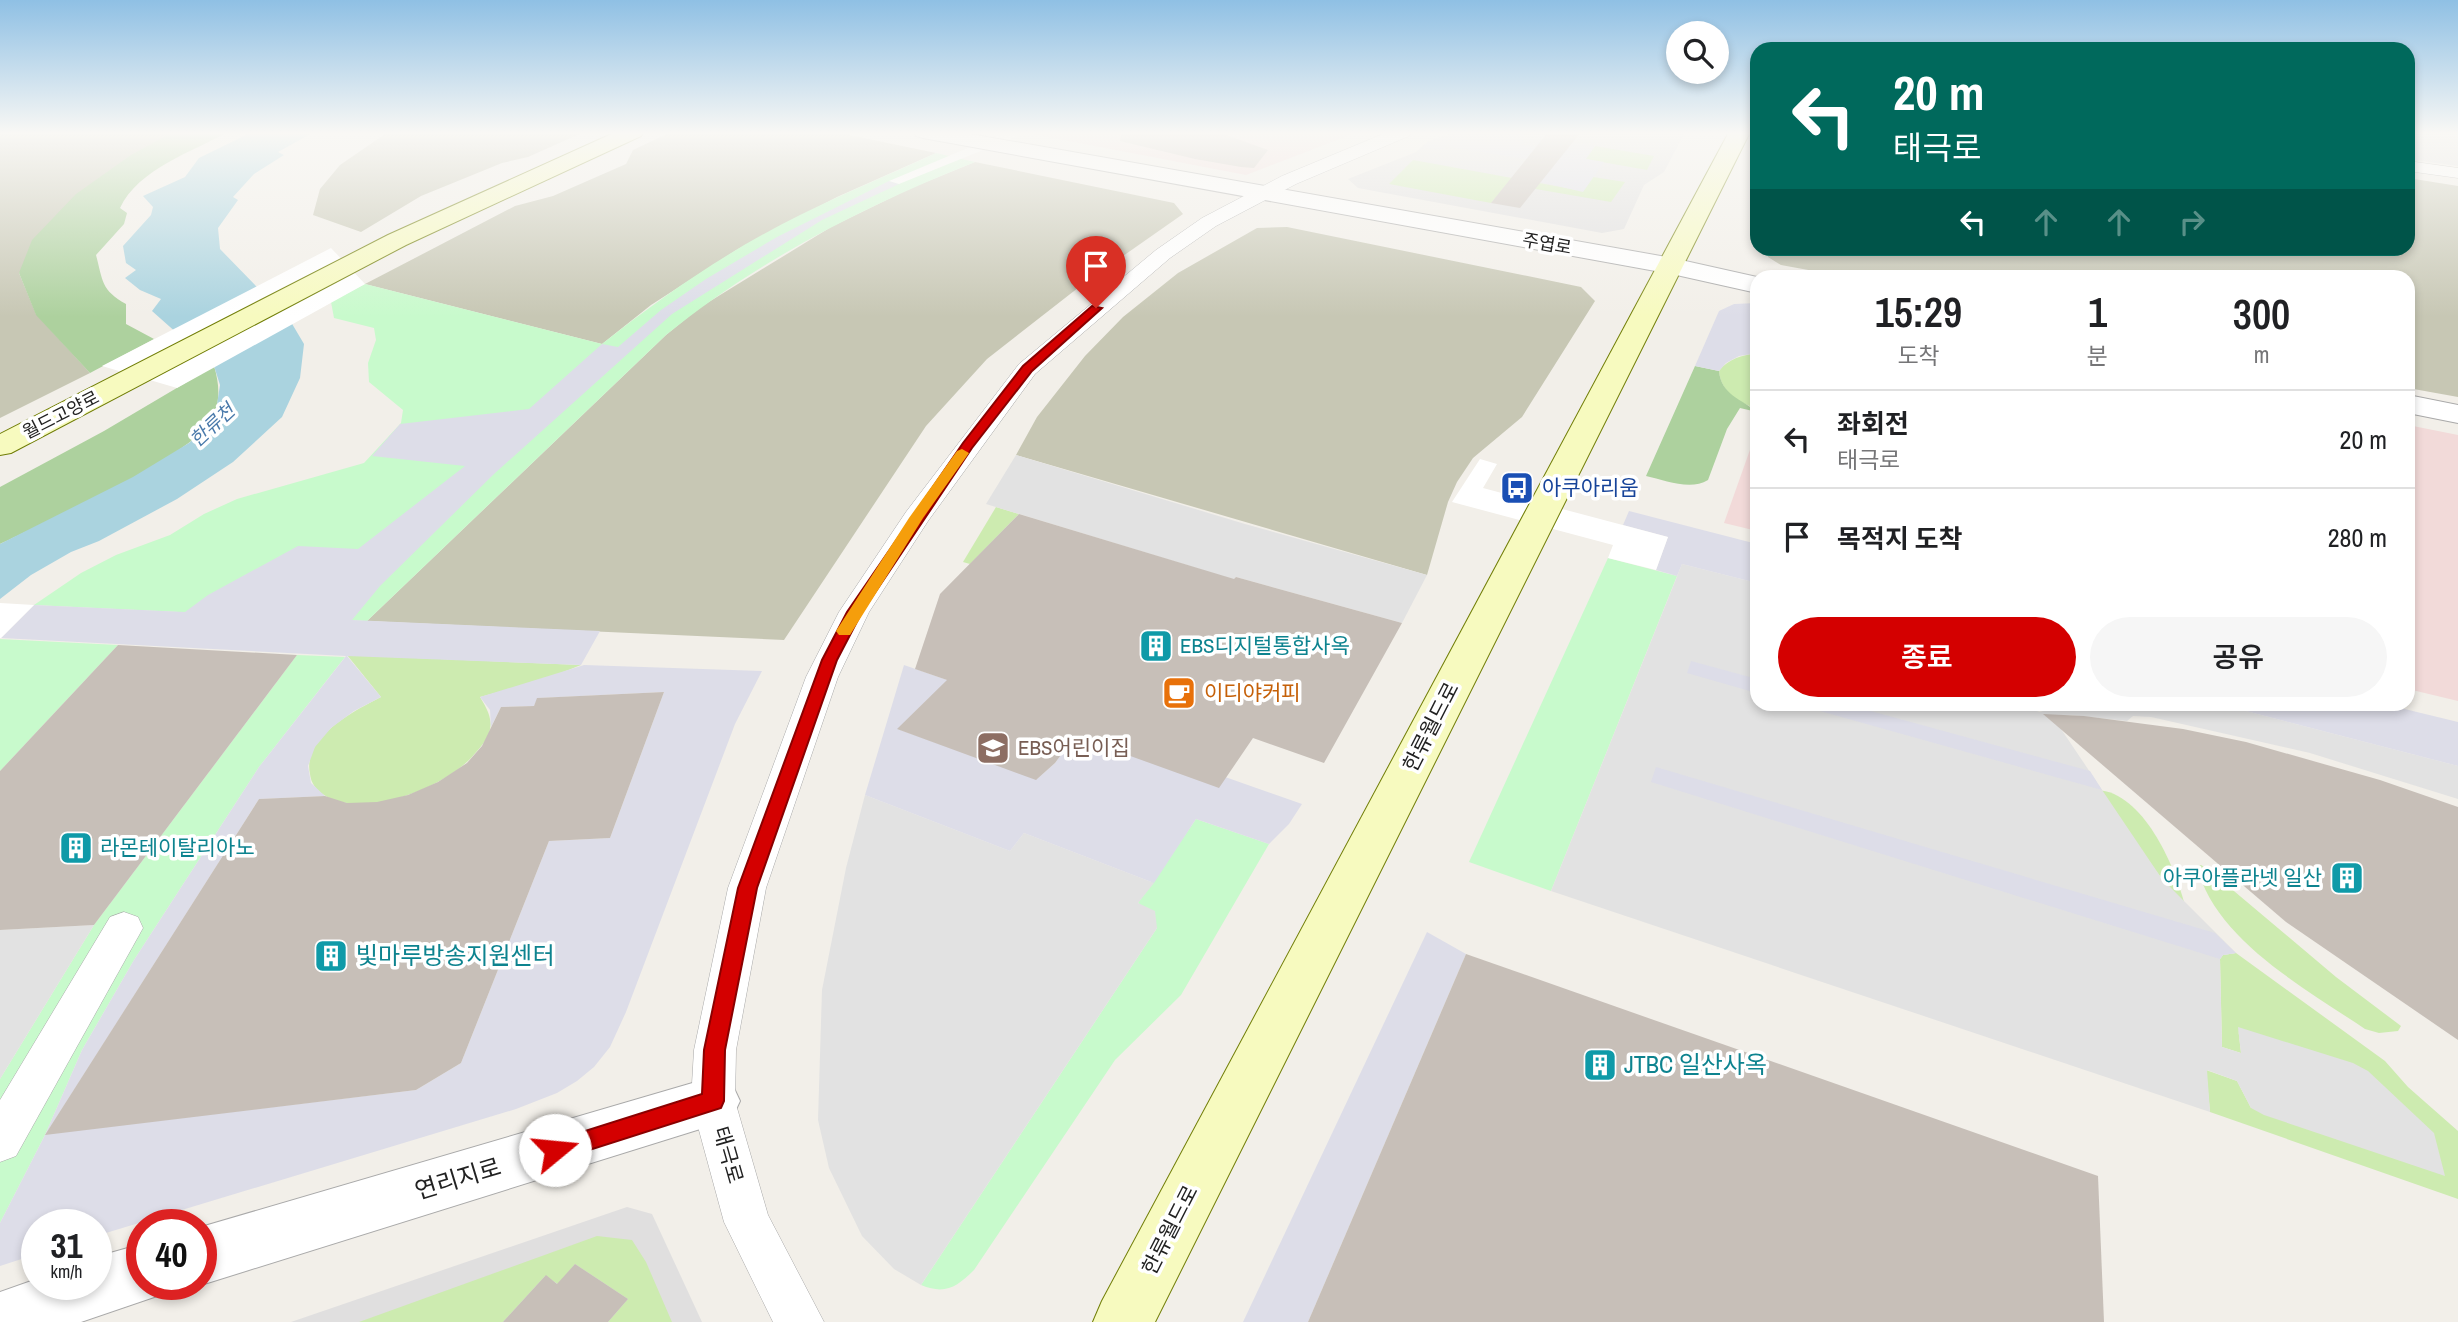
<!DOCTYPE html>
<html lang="ko">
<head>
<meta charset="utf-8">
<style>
  :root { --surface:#fff; --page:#f6f6f6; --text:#202124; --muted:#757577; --line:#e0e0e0; --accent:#d40000 }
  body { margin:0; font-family:"Archivo Narrow","Noto Sans KR",sans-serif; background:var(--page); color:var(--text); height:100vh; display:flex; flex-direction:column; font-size:26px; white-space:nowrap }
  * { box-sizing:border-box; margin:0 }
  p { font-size:23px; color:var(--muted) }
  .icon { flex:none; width:38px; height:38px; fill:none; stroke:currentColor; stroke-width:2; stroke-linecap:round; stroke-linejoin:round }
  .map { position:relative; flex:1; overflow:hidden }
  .panel { position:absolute; left:1750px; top:270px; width:665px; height:441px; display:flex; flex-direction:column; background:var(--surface); border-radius:21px; box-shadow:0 4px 10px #0003 }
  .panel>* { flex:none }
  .hud { position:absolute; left:1750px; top:42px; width:665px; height:214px; border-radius:21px; box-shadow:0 4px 10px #0003; background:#00695c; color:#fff; overflow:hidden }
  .buttons { position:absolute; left:1666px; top:21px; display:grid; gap:14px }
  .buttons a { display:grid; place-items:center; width:63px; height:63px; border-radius:50%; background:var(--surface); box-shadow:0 4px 10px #0003; font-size:35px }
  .speed { position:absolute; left:21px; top:1209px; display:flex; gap:14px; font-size:35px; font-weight:700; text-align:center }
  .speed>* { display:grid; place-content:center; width:91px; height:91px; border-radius:50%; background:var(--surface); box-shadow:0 4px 10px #0003; line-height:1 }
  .speed small { font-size:18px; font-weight:400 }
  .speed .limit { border:10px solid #d22; background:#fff; color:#111 }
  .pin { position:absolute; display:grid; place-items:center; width:60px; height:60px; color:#fff; margin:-72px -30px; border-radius:50% 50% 50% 0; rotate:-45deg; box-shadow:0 0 7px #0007 }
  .pin .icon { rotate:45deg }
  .me { position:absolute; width:77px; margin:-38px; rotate:73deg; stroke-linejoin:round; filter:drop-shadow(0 0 5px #0008) }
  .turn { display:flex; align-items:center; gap:24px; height:147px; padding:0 28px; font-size:32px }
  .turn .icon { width:91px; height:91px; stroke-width:2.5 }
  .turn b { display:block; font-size:49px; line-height:60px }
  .lanes { display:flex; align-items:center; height:66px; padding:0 28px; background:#0003; justify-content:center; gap:35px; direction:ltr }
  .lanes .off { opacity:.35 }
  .eta { display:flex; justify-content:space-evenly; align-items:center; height:119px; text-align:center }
  .eta b { font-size:42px; font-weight:600; line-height:49px }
  .primary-button { display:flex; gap:14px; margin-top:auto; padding:14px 28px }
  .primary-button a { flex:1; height:80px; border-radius:42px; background:var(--accent); color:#fff; font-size:28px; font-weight:600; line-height:80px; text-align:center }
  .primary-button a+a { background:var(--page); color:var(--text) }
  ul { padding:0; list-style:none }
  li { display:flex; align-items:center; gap:21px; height:98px; padding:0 28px; border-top:2px solid var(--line) }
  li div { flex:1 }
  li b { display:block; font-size:26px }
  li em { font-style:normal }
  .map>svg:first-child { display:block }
  .residential { fill:#e0dfdf }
  .commercial { fill:#f2dad9 }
  .construction { fill:#c7c7b4 }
  .grass { fill:#cdebb0 }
  .forest { fill:#add19e }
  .park { fill:#c8facc }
  .parking { fill:#e2e2e2 }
  .plaza { fill:#dddde8; fill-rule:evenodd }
  .water { fill:#aad3df }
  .pier { fill:#fff }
  .building { fill:#c7bfb8 }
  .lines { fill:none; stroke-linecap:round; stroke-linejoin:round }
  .minor-casing { stroke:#a9a9a9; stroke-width:1 }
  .tertiary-casing { stroke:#a9a9a9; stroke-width:2 }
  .secondary-casing { stroke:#707d05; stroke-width:2 }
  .minor { fill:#fff; fill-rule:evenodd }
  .tertiary { fill:#fff; fill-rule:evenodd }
  .secondary { fill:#f7fabf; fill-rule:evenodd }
  .route { fill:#d40000; stroke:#8a0000; stroke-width:2 }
  .slow { fill:#f59e0b }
  .labels { text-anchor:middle; stroke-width:7; stroke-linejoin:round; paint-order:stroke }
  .far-street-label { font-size:18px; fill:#222; stroke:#fff }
  .far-water-label { font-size:19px; font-style:italic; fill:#4a7aab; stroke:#fff }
  .transit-label { font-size:21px; fill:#164399; stroke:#fff; text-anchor:start }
  .culture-label { font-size:21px; fill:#0d838f; stroke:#fff; text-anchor:start }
  .food-label { font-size:21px; fill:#c56008; stroke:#fff; text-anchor:start }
  .street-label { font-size:21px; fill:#222; stroke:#fff }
  .education-label { font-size:21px; fill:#785e54; stroke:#fff; text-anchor:start }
  .near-culture-label { font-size:24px; fill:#0d838f; stroke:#fff; text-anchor:start }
  .near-street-label { font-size:24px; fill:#222; stroke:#fff }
</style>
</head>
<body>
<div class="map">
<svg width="2458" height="1322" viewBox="0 0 2458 1322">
  <rect width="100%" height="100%" fill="#f2efe9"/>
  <!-- residential -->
  <g class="residential">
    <polygon points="1456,132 1685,132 1664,172 1644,185 1624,229 1602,233 1358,188 1348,179 1416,152 1427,142"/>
    <polygon points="2408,132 2458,132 2458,166 2408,159"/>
    <polygon points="627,1207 652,1214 702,1322 291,1322"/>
  </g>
  <!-- commercial -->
  <g class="commercial">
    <polygon points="1036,132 1358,132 1246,175 1032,134"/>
    <polygon points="2408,425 2458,435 2458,701 2408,689"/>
    <polygon points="1757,430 1757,531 1724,523"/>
  </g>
  <!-- construction -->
  <g class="construction">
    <polygon points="0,132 173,132 19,273 36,314 90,373 0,418"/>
    <polygon points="388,132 584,132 528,157 502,163 421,196 361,232 313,215 320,189 340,165"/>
    <polygon points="671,132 835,132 936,153 837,197 738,249 651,305 602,344 365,284 515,206 553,196 626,164 633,150"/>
    <polygon points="975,162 1174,203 1183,214 1083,284 987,359 926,426 784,640 367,621 666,335 699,308 831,227 911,188"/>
    <polygon points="2408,178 2458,186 2458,397 2408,388 2408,276 1841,276 1781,265 1768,257 1767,249 2408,248"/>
    <polygon points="1287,227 1581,287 1595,301 1522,417 1473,458 1457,482 1448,502 1427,575 1016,455 1037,417 1085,356 1123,317 1178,273 1257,228"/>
  </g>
  <!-- grass -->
  <g class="grass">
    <polygon points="1595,146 1654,156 1647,170 1585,159"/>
    <polygon points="1413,160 1583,191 1593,177 1625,182 1611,202 1507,184 1491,203 1389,184"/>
    <path d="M1757,353V409C1739,402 1721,393 1719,371C1729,358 1741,356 1757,353Z"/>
    <polygon points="996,507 1019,514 970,564 963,562"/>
    <path d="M347,655L581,665L543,680L480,697C497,724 493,734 472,757C443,788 364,820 324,795C316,790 311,783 310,774C302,737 354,711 381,697Z"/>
    <path d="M2097,790C2143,792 2174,865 2184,902L2162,879Z"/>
    <path d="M2201,865L2209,870L2336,977L2401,1026L2398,1031L2379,1033L2365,1029C2306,989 2214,939 2197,866Z"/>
    <polygon points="2236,953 2385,1061 2408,1087 2458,1131 2458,1199 2210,1112 2206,1070 2237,1081 2251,1108 2238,1027 2241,1053 2222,1047 2220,959 2223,955"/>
    <polygon points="597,1236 632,1240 646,1262 672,1322 608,1322 628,1299 575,1264 558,1284 545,1276 503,1322 359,1322"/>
  </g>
  <!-- forest -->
  <g class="forest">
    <path d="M173,132H228C194,151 138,169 120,208L127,213L124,224L96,255C103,281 101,290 126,304V324L154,339L90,373L36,315L19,273L32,240L76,194L131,155Z"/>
    <path d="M214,366C220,386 221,405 209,423C186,459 44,523 0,544V487L104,431Z"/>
    <path d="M1695,366L1719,371C1721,395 1742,399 1757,412L1740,408L1727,429L1708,480C1690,491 1665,480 1646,476Z"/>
  </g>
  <!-- park -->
  <g class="park">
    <path d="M936,153L975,162C865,206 758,260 666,335L367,621L34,605L81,573L116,555L170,535L204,514L237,499L364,463L401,423L403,410L369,382L368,363L376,340L374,328L334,318L331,302L365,284L602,344C664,295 729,250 800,215C844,193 891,174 936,153Z"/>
    <polygon points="1608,558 1677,576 1551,891 1469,862"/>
    <polygon points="0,639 118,645 0,771"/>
    <polygon points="297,655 345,657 259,767 134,960 82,1050 45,1135 0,1223 0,1079 94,925"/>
    <path d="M1196,819L1269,844L1181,995L1115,1060L974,1270C957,1287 945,1295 921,1285L1157,928L1138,903Z"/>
  </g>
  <!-- parking -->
  <g class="parking">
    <polygon points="1016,455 1245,524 1427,575 1402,623 1236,577 1226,589 1203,570 986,504"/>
    <polygon points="1682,564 1757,583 1757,704 2013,704 2040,712 2068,704 2219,704 2458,766 2458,799 2310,753 2151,717 2133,716 2127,721 2070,715 2061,716 2059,726 2162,879 2236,953 2223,955 2220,959 2222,1047 2241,1053 2238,1027 2353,1063 2368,1071 2434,1133 2445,1176 2264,1115 2251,1108 2237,1081 2207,1070 2210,1112 1551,891"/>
    <polygon points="865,795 1010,851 1024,833 1154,883 1138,903 1155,911 1157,928 921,1285 894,1269 862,1236 829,1168 818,1120 822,990 846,868"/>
    <polygon points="94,925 0,1079 0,930"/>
  </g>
  <!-- plaza -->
  <g class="plaza">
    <polygon points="1459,132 1529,132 1520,144 1535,147 1543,138 1595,146 1586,159 1604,162 1583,192 1540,182 1554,164 1446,146 1441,150 1423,147 1427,142"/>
    <polygon points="889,181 899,184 822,220 672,314 494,474 380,586 352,620 600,631 581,665 347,656 381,697 354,711 331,728 315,747 308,766 311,783 325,796 259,799 46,1134 416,1090 461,1063 549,841 610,838 664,692 538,698 534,706 501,707 491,727 490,710 480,697 584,665 762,671 735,724 626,1012 610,1047 594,1067 577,1081 557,1093 516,1109 96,1236 96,1225 37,1225 37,1254 0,1266 0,1223 45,1135 82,1050 134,960 259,767 346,656 1,638 34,605 185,612 208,595 298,546 358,549 465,466 372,456 400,424 529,409 602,344 618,347 661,310 706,279 777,237"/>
    <polygon points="1757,303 1757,353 1739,356 1726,363 1719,371 1695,366 1719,311 1734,304"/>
    <polygon points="1629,511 1757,544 1757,583 1682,564 1677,576 1656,570 1668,537 1623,525"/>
    <polygon points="1691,661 1757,679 1757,693 1687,673"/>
    <path d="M904,665L1083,727L1302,804L1289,824L1269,844L1196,819L1154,883L1024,833L1010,851L865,795ZM931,696L1068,745L1055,763L1037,779L898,729Z"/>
    <polygon points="1795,704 1845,704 2090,771 2102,790"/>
    <polygon points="2219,704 2384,704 2458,722 2458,766"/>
    <polygon points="1656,767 2215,933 2236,953 2223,955 2220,959 1651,782"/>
    <polygon points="1427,932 1466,954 1308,1322 1243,1322"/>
  </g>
  <!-- water -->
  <polygon class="water" points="252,132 314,132 278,152 284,155 254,174 233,197 238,200 218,228 220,249 291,322 304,344 300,378 282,417 233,462 177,499 99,541 71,552 31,575 0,599 0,544 133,477 189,443 208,426 216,411 220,385 214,366 152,311 161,299 140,290 125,278 136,270 126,263 123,246 151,215 153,207 143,196 185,177 199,158"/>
  <!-- pier -->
  <g class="pier">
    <polygon points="1006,132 1027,132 899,184 889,181"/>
    <polygon points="331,248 365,284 177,388 102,366"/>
    <polygon points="1480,459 1497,464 1483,488 1668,537 1656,570 1608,558 1613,545 1452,502"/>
    <polygon points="0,603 34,605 1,638 0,638"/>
  </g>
  <!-- building -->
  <g class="building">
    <polygon points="1122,132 1218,132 1268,150 1254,168 1241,167 1195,159 1120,141"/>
    <polygon points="1548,132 1581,132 1520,208 1491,203"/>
    <polygon points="1019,514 1234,579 1236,577 1402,623 1324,763 1253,738 1219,788 1075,736 1055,763 1036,780 897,729 947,680 915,669 940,594"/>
    <polygon points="118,645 297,655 94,925 0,930 0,771"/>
    <polygon points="664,692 610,838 549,841 461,1063 416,1090 45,1135 259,799 325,796 347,803 377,802 408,795 438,782 467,763 482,746 501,707 534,706 537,698"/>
    <polygon points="2043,714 2084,716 2183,729 2246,742 2380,780 2458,807 2458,1040 2286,922"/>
    <polygon points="1466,954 2098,1176 2104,1322 1308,1322"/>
    <polygon points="575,1264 628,1299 608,1322 503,1322 546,1275 557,1284"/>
  </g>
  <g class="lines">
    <defs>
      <g id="minor">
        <polygon points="1388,132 1411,132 1409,136 1296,184 1216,226 1170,258 1035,374 928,521 869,612 838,677 766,888 736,1050 735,1101 768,1215 824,1322 773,1322 724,1222 691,1101 694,1050 728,888 806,677 839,612 906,512 1019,364 1156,250 1202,218 1282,176"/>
        <polygon points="2408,161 2458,168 2458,178 2408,171"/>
        <polygon points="124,912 138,917 143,928 16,1156 0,1162 0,1100 110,917"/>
      </g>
      <g id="tertiary">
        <polygon points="913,132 959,132 1672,258 1757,277 1757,293 1672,274 923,138 916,136"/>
        <polygon points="2408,395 2458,405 2458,423 2408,413"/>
        <polygon points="713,1077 732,1084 740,1101 732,1118 713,1125 201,1285 200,1284 201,1227"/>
        <polygon points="142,1244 142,1284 167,1284 163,1294 81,1322 0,1322 0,1292 37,1279 37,1284 96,1284 96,1257"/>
      </g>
      <g id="secondary">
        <polygon points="616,132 644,132 641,136 406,245 11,453 0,455 0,434 388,235"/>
        <polygon points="1729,132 1750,132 1155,1322 1093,1322 1102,1301"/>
      </g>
    </defs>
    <!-- minor casing -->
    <use href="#minor" class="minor-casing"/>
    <!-- tertiary casing -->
    <use href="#tertiary" class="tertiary-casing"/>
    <!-- secondary casing -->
    <use href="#secondary" class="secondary-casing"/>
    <!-- minor -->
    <use href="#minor" class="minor"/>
    <!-- tertiary -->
    <use href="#tertiary" class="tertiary"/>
    <!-- secondary -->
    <use href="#secondary" class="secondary"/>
  </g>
  <!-- sky -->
  <linearGradient id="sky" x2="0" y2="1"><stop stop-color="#8fc0e4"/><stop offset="0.42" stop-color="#f9f8f5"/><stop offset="1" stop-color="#f9f8f5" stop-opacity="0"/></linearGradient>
  <rect width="2458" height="317" fill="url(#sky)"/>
  <!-- route -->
  <polygon class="route" points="1092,306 1102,308 1032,371 972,448 862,612 837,660 757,888 725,1050 724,1101 721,1108 555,1161 547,1158 544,1150 547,1143 702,1094 704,1050 738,888 822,660 847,612 963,443 1023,366"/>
  <!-- slow -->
  <polygon class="slow" points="962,449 969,453 923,518 850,635 839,635 836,631 909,518 957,451"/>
  <!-- icons -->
  <defs>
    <symbol id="bus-square" viewBox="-11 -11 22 22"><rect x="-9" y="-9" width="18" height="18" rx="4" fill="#1a4fb4" stroke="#fff"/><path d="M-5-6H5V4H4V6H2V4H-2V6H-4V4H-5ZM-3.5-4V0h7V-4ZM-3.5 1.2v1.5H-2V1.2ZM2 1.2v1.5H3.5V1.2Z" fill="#fff"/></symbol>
    <symbol id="building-square" viewBox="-11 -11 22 22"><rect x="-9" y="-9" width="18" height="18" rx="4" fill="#0f9aa8" stroke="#fff"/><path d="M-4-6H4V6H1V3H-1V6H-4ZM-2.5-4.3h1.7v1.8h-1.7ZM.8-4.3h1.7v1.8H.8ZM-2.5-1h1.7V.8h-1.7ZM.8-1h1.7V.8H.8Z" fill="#fff"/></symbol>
    <symbol id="cafe-square" viewBox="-11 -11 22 22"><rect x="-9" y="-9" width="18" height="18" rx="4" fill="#e8710a" stroke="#fff"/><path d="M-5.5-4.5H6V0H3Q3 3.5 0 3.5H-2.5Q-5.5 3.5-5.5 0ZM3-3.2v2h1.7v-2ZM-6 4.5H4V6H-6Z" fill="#fff"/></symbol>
    <symbol id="school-square" viewBox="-11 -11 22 22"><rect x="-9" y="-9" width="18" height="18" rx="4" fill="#8d6e63" stroke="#fff"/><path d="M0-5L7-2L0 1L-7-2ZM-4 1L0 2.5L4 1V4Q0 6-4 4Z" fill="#fff"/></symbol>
  </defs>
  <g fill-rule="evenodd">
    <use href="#bus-square" x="1498" y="469" width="38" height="38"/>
    <use href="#building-square" x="1137" y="627" width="38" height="38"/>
    <use href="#cafe-square" x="1160" y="674" width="38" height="38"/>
    <use href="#school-square" x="974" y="729" width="38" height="38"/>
    <use href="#building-square" x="57" y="829" width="38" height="38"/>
    <use href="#building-square" x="2328" y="859" width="38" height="38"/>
    <use href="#building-square" x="312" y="937" width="38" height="38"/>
    <use href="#building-square" x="1581" y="1046" width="38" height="38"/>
  </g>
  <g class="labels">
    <!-- far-street labels -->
    <g class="far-street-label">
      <text transform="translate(1547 244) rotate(10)" y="6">주엽로</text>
      <text transform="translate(61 415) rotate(-27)" y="6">월드고양로</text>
    </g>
    <!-- far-water labels -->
    <g class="far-water-label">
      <text transform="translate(212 425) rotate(-43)" y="7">한류천</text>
    </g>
    <!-- transit labels -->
    <g class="transit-label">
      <text x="1542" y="495">아쿠아리움</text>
    </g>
    <!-- culture labels -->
    <g class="culture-label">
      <text x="1180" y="653">EBS디지털통합사옥</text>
      <text x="100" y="855">라몬테이탈리아노</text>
      <text x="2322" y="885" text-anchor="end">아쿠아플라넷 일산</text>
    </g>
    <!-- food labels -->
    <g class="food-label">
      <text x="1204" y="700">이디야커피</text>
    </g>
    <!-- street labels -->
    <g class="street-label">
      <text transform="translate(1431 727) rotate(-63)" y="7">한류월드로</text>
      <text transform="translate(728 1155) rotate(74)" y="7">태극로</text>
      <text transform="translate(1170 1230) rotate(-63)" y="7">한류월드로</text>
    </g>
    <!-- education labels -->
    <g class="education-label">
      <text x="1018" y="755">EBS어린이집</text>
    </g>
    <!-- near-culture labels -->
    <g class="near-culture-label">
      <text x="356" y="964">빛마루방송지원센터</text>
      <text x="1624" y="1073">JTBC 일산사옥</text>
    </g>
    <!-- near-street labels -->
    <g class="near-street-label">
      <text transform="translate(458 1179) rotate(-17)" y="8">연리지로</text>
    </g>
  </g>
</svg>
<div class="buttons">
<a><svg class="icon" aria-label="search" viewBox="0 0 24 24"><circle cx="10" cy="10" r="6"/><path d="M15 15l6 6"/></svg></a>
</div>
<div class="speed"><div>31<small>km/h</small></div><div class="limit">40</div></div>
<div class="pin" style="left:1096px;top:308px;background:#d93025"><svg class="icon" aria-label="arrive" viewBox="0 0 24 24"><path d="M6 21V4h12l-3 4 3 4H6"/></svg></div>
<svg class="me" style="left:555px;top:1150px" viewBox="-20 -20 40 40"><circle r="19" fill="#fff"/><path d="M0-13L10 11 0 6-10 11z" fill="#d40000"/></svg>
<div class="hud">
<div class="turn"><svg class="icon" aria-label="left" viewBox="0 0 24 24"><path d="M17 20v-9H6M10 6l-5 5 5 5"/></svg><div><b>20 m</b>태극로</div></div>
<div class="lanes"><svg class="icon" aria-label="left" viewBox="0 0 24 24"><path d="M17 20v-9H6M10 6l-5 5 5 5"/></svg><svg class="icon off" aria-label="ahead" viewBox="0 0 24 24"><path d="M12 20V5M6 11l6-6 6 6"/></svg><svg class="icon off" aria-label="ahead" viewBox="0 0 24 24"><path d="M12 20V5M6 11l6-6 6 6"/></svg><svg class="icon off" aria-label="right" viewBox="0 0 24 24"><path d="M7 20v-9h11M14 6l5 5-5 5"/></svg></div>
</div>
<section class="panel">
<div class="eta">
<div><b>15:29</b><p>도착</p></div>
<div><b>1</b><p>분</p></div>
<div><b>300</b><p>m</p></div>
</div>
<ul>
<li><svg class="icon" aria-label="left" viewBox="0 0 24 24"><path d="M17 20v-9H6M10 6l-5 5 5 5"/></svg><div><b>좌회전</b><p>태극로</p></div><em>20 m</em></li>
<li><svg class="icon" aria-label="arrive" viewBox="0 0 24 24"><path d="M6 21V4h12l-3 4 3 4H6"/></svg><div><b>목적지 도착</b></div><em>280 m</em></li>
</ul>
<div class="primary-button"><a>종료</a><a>공유</a></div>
</section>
</div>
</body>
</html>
